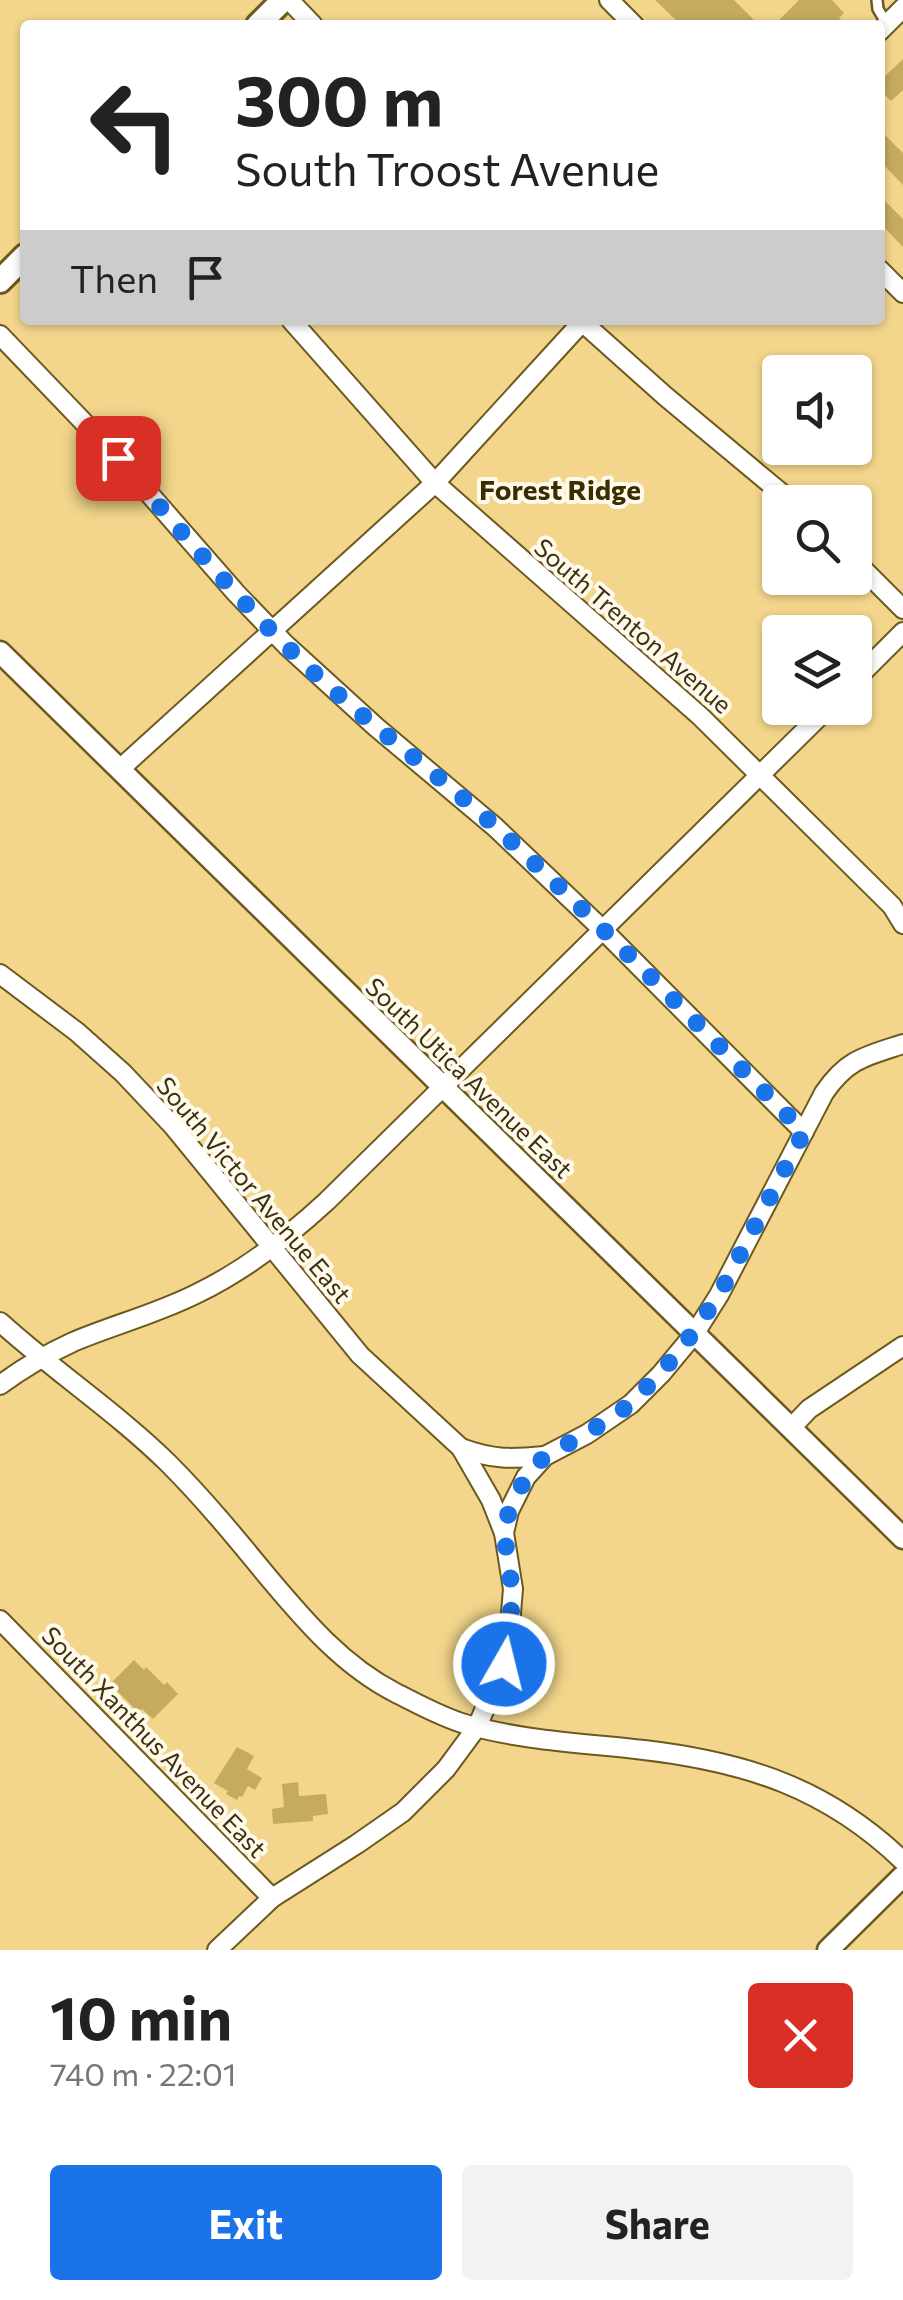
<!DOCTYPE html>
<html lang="en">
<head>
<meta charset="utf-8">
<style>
  :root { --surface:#fff; --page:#f2f2f2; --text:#222; --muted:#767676; --accent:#1a73e8 }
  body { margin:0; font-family:Commissioner,sans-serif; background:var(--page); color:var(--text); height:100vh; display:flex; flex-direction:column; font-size:38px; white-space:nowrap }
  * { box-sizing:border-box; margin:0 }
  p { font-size:32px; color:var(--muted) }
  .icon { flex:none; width:55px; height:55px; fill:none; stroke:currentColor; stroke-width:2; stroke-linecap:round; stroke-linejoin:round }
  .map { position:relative; height:1950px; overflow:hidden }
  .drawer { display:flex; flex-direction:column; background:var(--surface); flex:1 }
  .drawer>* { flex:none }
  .banner { position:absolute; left:20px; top:20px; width:865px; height:305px; border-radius:10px; box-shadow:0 2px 8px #0004; background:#fff; color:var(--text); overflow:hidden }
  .fabs { position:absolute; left:762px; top:355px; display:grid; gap:20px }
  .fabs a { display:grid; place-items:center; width:110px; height:110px; border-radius:10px; background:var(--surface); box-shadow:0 2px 8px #0004; font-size:50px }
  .pin { position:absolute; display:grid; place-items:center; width:85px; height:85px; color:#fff; margin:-42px; border-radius:20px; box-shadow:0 5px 15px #0006 }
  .me { position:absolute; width:110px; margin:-55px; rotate:8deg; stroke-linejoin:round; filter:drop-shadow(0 0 8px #0008) }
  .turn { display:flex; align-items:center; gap:35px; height:210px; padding:0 50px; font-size:45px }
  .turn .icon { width:130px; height:130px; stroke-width:2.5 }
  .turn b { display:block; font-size:70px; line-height:85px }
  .then { display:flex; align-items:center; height:95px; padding:0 50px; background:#0003; gap:20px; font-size:38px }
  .round { display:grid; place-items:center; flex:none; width:105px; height:105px; border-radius:10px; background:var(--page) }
  .summary { display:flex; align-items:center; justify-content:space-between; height:170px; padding:0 50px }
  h1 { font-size:60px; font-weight:700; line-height:75px }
  .cta { display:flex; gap:20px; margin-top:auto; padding:20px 50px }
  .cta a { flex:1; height:115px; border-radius:10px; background:var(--accent); color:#fff; font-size:40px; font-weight:700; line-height:115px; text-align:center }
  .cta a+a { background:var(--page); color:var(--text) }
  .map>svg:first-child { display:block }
  .building { fill:#c5aa5f }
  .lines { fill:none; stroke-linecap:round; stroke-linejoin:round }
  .service-casing { stroke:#6d591f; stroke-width:14 }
  .minor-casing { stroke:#6d591f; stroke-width:22 }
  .tertiary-casing { stroke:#6d591f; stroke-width:25 }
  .secondary-casing { stroke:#6d591f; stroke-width:28 }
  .service { stroke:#fff; stroke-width:9 }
  .minor { stroke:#fff; stroke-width:18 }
  .tertiary { stroke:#fff; stroke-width:20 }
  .secondary { stroke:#fff; stroke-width:22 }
  .route { stroke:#1a73e8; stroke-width:18; stroke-dasharray:0 32.4 }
  .labels { text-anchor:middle; stroke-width:8; stroke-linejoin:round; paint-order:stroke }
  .street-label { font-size:25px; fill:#3c3111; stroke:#fffaeb }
  .neighbourhood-label { font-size:28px; font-weight:bold; fill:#3a2d02; stroke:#fffaeb }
</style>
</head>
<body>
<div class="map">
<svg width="903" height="1950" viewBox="0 0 903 1950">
  <rect width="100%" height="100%" fill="#f3d68b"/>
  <!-- building -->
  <g class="building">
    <polygon points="655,0 734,0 759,25 681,25"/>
    <polygon points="799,0 832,0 844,13 839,18 846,25 774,25"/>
    <polygon points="903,59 903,90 891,101 880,90 880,81"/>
    <polygon points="880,130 903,153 903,185 880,161"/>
    <polygon points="880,196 903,219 903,247 880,223"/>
    <polygon points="134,1660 144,1670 146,1667 164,1685 167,1682 178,1694 153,1719 142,1709 139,1713 110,1684"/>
    <polygon points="237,1747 254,1756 247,1769 262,1778 255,1790 248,1786 242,1797 239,1796 237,1800 226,1794 228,1791 214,1783"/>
    <polygon points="298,1782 299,1796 326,1794 328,1814 313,1816 313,1821 273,1824 272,1809 284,1807 282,1784"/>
  </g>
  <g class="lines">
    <defs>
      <polyline id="service" points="877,0 878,9 887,24"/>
      <g id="minor">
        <polyline points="289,0 313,25"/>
        <polyline points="609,0 634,25"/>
        <polyline points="880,31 903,8"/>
        <polyline points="880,270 903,293"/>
        <polyline points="291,320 435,483 700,716 892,906 903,924"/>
        <polyline points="580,320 665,396 792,502"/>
        <polyline points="0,335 118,458 236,593 286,645 376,727 495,827 603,930 804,1132"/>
        <polyline points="855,561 903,609"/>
        <polyline points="855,680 903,632"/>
        <polyline points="120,769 435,483 584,320"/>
        <polyline points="0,974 77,1032 123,1073 173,1126 360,1355 461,1448 491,1500 504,1533"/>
        <path d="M0,1322C54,1371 116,1412 168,1463C204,1499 236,1538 268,1577C305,1621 343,1666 396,1693C418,1704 441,1717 465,1724C523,1741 584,1743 644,1750C746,1762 827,1788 903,1861"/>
        <path d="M0,1385C23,1368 47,1354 73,1342C113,1325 156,1314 196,1294C244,1271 288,1237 327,1201L828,708"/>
        <polyline points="791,1428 809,1409 903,1346"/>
        <path d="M461,1448C494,1460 511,1459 545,1456"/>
        <polyline points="0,1620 272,1898"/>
        <path d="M217,1950L272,1898L357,1844L403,1812L446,1769L477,1727L504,1664L509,1637L513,1589L504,1533L509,1511L526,1477L545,1456L587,1434L631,1404L661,1374L695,1333L719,1295L824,1093C847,1059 866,1056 903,1044"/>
      </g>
      <g id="tertiary">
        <polyline points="0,652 903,1538"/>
        <polyline points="828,1950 903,1876"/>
      </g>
      <g id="secondary">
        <polyline points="258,25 283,0"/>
        <polyline points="0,281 25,256"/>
      </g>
    </defs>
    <!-- service casing -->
    <use href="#service" class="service-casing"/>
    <!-- minor casing -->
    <use href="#minor" class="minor-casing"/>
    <!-- tertiary casing -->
    <use href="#tertiary" class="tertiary-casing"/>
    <!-- secondary casing -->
    <use href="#secondary" class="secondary-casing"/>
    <!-- service -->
    <use href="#service" class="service"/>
    <!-- minor -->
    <use href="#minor" class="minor"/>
    <!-- tertiary -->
    <use href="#tertiary" class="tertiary"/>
    <!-- secondary -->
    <use href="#secondary" class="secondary"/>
  </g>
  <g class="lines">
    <!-- route -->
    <path class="route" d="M118,458C181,531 242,605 312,671C371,726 437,773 497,828C603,926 703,1030 804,1132L719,1295L679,1352L631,1404L586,1434L545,1456L526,1477L509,1511L504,1533L512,1589L510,1637L504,1664"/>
  </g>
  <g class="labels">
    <!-- street labels -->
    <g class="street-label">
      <text transform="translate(633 626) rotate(41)" y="9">South Trenton Avenue</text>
      <text transform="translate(469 1078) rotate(44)" y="9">South Utica Avenue East</text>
      <text transform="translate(254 1190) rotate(50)" y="9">South Victor Avenue East</text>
      <text transform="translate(154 1742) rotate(46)" y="9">South Xanthus Avenue East</text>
    </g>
    <!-- neighbourhood labels -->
    <g class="neighbourhood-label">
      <text x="560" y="500">Forest Ridge</text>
    </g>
  </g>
</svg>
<div class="fabs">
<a><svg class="icon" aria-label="sound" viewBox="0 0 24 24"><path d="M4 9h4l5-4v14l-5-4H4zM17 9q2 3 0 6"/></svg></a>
<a><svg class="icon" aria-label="search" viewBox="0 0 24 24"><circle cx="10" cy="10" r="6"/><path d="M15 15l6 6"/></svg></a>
<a><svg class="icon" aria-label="layers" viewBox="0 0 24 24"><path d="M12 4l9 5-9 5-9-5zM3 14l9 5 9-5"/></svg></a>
</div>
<div class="pin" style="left:118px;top:458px;background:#d93025"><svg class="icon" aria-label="arrive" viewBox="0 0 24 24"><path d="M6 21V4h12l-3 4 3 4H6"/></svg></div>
<svg class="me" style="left:504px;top:1664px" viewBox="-20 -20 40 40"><circle r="17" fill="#1a73e8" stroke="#fff" stroke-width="3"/><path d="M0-11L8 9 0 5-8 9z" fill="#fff"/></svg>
<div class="banner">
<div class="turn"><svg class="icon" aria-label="left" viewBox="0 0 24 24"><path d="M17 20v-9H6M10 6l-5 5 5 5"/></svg><div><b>300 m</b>South Troost Avenue</div></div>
<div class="then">Then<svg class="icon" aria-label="arrive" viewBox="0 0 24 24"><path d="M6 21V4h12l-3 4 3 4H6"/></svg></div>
</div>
</div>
<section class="drawer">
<div class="summary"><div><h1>10 min</h1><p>740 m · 22:01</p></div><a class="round" style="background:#d93025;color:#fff"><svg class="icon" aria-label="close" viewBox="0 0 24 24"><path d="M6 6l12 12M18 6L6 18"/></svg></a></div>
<div class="cta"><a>Exit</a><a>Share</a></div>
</section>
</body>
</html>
